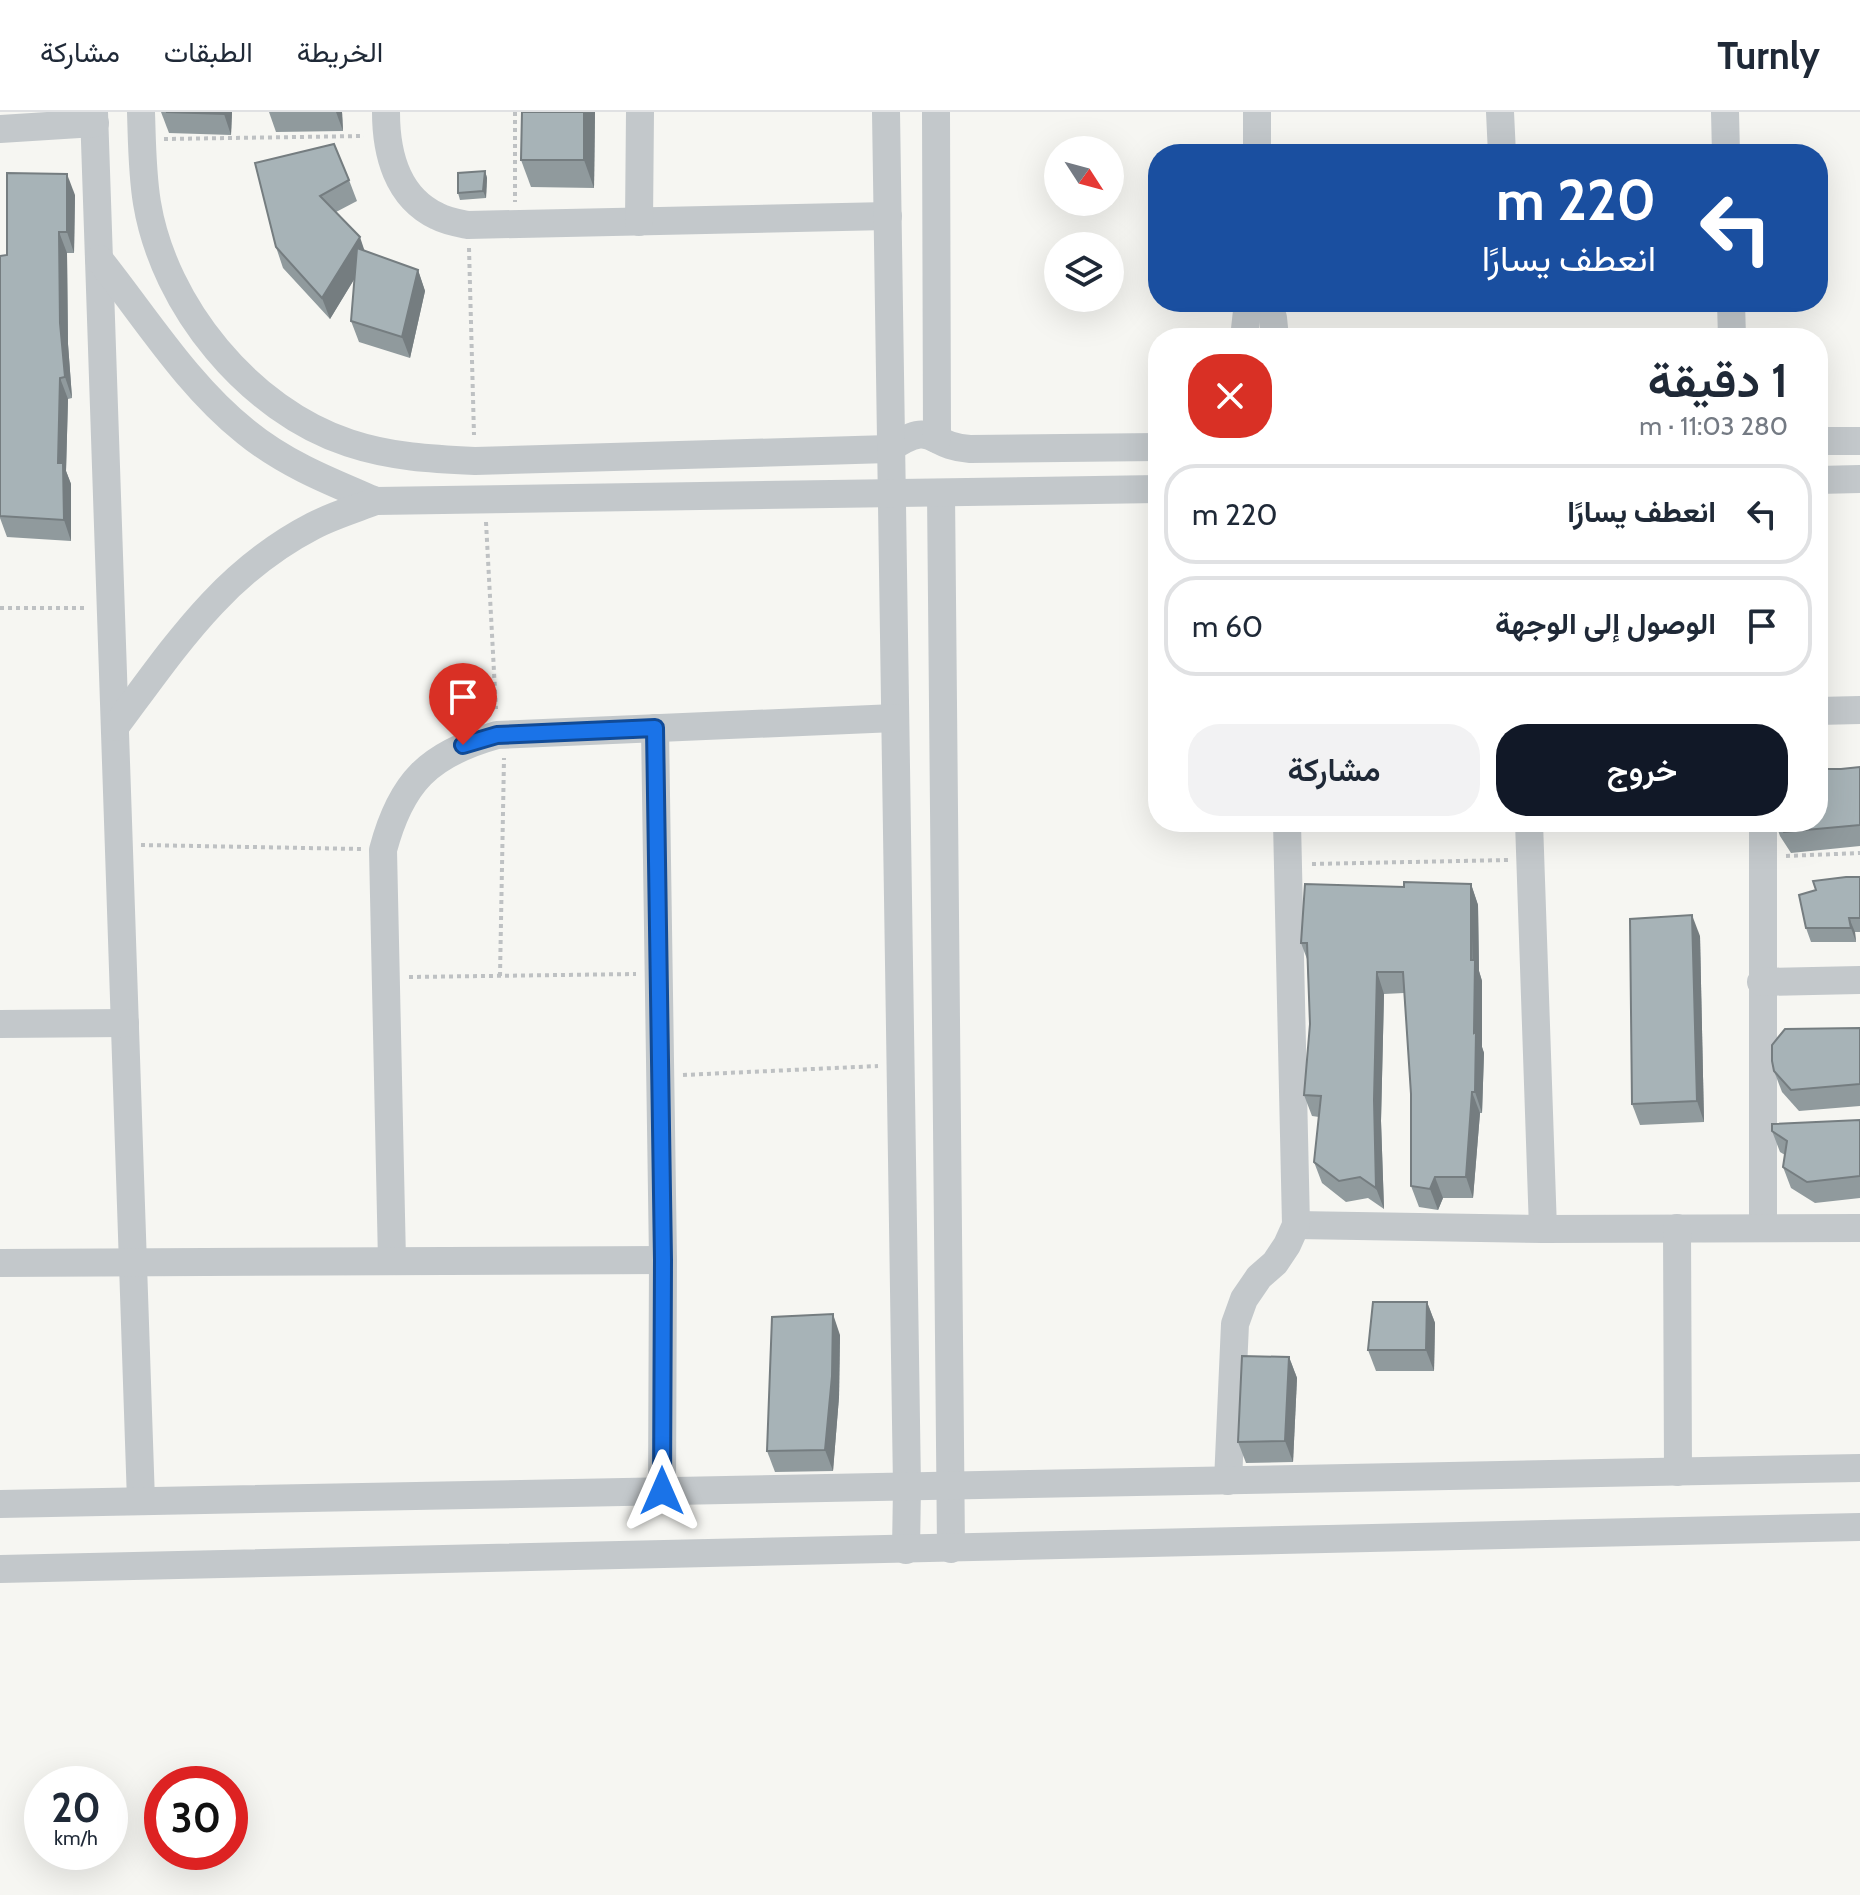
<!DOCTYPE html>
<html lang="ar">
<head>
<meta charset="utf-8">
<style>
  :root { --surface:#fff; --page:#f2f2f3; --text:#1f2937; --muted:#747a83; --line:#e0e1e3; --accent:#111827 }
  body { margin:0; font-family:Cabin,Vazirmatn,sans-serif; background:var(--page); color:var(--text); direction:rtl; height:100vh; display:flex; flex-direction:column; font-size:30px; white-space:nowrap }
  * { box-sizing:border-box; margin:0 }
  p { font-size:26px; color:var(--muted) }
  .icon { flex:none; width:44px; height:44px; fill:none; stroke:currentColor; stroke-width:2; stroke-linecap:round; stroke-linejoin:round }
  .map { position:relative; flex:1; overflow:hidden; direction:ltr }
  .details { position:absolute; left:1148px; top:216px; width:680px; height:504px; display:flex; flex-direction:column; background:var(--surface); border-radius:32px; box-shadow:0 8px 32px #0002; direction:rtl }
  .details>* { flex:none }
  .hud { position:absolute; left:1148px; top:32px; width:680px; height:168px; border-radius:32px; box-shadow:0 8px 32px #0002; direction:rtl; background:#1a4fa0; color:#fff; overflow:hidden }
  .needle { width:52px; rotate:126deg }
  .fabs { position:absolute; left:1044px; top:24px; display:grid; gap:16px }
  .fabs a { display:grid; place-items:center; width:80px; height:80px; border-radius:50%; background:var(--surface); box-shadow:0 8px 32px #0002; font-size:40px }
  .speed { position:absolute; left:24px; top:1654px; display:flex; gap:16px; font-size:40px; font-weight:700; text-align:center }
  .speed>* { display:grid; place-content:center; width:104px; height:104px; border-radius:50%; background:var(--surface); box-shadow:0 8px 32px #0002; line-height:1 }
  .speed small { font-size:20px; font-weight:400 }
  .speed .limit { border:12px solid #d22; background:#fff; color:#111 }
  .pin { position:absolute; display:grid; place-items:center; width:68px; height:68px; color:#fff; margin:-82px -34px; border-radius:50% 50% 50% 0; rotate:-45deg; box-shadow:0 0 8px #0007 }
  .pin .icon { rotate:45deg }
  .me { position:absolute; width:88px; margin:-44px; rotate:0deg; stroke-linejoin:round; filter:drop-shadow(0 0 6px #0008) }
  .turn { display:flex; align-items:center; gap:28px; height:168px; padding:0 40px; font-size:36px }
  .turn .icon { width:104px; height:104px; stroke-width:2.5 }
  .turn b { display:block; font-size:56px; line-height:68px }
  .round { display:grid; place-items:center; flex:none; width:84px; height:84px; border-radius:32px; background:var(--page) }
  .summary { display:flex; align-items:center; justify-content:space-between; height:136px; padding:0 40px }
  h1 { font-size:48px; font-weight:600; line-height:60px }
  .primary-button { display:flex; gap:16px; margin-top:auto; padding:16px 40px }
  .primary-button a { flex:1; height:92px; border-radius:32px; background:var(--accent); color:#fff; font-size:32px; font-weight:600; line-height:92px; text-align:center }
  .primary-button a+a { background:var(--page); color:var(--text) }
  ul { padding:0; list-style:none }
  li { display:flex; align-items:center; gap:24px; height:100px; margin:0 16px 12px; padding:0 24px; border:4px solid var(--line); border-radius:32px }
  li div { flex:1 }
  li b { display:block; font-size:30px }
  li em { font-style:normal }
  header { display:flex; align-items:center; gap:48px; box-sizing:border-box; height:112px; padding:0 40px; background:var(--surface); border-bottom:2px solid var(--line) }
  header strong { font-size:38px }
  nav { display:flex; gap:44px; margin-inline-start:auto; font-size:28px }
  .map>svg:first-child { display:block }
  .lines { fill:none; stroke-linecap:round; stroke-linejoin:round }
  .path { stroke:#bec1c3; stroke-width:4; stroke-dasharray:4 4; stroke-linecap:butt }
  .minor { stroke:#c3c8cb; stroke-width:28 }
  .wall { fill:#909a9d }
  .shaded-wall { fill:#757d80 }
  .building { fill:#a7b3b7; stroke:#757d80; stroke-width:2 }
  .route-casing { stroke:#114b97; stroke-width:20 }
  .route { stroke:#1a73e8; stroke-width:14 }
</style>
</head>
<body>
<header>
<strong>Turnly</strong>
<nav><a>الخريطة</a><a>الطبقات</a><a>مشاركة</a></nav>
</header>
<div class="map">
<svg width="1860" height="1783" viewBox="0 0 1860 1783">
  <rect width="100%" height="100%" fill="#f6f6f2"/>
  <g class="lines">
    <!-- path -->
    <g class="path">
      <polyline points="515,0 515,90"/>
      <polyline points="164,27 364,24"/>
      <polyline points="469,136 474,323"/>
      <polyline points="486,410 496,597"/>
      <polyline points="0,496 86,496"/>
      <polyline points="141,733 361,737"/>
      <polyline points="1786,744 1860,741"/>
      <polyline points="1312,752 1508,748"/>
      <polyline points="500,864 504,646"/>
      <polyline points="409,865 636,862"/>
      <polyline points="683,963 878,954"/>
    </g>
    <!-- minor -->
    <g class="minor">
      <polyline points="94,0 141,1389"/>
      <path d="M141,0C142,30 142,61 147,91C164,194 249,298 349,331C391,345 432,347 475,349L889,337C935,306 926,334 970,337L1158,335"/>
      <path d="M386,0C386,41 397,85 437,104C446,109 458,111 468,113L888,104"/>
      <polyline points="886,0 907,1375 906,1438"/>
      <polyline points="936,0 937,327"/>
      <polyline points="1257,0 1257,42"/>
      <polyline points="1500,0 1502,42"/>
      <polyline points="1725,0 1726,42"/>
      <polyline points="0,17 95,11"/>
      <polyline points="639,110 640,0"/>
      <path d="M99,147C146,206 187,273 246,320C285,352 331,370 376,389"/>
      <polyline points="1268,190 1273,206 1275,226"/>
      <polyline points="1731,190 1732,226"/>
      <polyline points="1244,226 1248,190"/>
      <polyline points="1818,329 1860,329"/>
      <polyline points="1818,368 1860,367"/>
      <polyline points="941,381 951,1437"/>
      <polyline points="1818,599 1860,598"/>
      <path d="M115,615C174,536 222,461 313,414C332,404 355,397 376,389L1158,377"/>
      <polyline points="655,616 663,1148 662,1379"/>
      <polyline points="1529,710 1543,1117"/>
      <polyline points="1763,710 1763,1116"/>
      <polyline points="1761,870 1860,868"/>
      <polyline points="0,912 125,911"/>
      <polyline points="1296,1113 1543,1117 1860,1116"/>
      <polyline points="1677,1116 1678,1360"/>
      <path d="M392,1149L383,738C401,670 429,642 497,623L895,606"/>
      <polyline points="0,1151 663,1148"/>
      <polyline points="1228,1369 1235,1212 1244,1187 1259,1165 1275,1151 1287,1133 1296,1113 1287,710"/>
      <polyline points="0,1392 1860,1356"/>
      <polyline points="0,1457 1860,1415"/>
    </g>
  </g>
  <!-- wall -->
  <g class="wall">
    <polygon points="161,0 232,0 231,23 169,21"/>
    <polygon points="269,0 342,0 343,19 276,20"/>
    <polygon points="595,0 594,76 531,75 521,48"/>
    <polygon points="255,51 349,68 357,89 336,100 365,139 418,158 425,179 410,246 359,230 351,209 355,166 330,207 283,156 276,135"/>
    <polygon points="485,59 487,66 486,86 460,88 458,81"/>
    <polygon points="75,83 74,141 67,141 68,232 72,286 68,287 66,359 71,372 71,429 7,425 0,406 0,144 7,143"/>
    <polygon points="1860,655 1860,734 1791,741 1780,724 1775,710 1818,710 1841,657"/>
    <polygon points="1860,765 1860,820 1855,820 1856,830 1811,830 1806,816"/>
    <polygon points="1471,772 1478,793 1479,859 1482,869 1482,935 1484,941 1482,1001 1480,1001 1473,1086 1443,1086 1438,1098 1419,1095 1411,1074 1411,982 1404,881 1384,882 1381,1009 1384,1097 1368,1086 1346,1090 1322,1071 1314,1050 1319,1005 1312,1004 1304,983 1310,912 1307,847 1301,831 1404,775"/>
    <polygon points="1700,824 1704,1010 1640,1013 1632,992"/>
    <polygon points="1860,916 1860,994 1799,999 1782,980 1774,959"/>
    <polygon points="1860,1008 1860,1086 1815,1091 1791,1076 1783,1055 1785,1043 1780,1040 1772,1019"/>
    <polygon points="1427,1190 1435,1211 1434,1259 1376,1259 1368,1238"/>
    <polygon points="840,1223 839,1285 833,1359 775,1360 767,1339"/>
    <polygon points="1289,1245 1297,1266 1293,1350 1246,1351 1238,1330"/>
  </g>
  <!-- shaded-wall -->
  <g class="shaded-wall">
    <polygon points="224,0 232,0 231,23 224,2"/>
    <polygon points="336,0 342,0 343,19"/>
    <polygon points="584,0 595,0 594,76 584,48"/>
    <polygon points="485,59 487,66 486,86 483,79"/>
    <polygon points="67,62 75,83 74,141 67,120"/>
    <polygon points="59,120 67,141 68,232 72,286 65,265 60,211"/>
    <polygon points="360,125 367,146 330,207 322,186"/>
    <polygon points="418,158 425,179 410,246 402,225"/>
    <polygon points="60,266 68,287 66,359 71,372 71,429 64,408 58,351"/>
    <polygon points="1471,772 1478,793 1479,859 1482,869 1482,935 1484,941 1482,1001 1475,980"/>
    <polygon points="1692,803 1700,824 1704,1010 1697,989"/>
    <polygon points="1849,806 1855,820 1856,830 1851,816"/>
    <polygon points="1377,860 1384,882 1381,1009 1384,1097 1376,1076 1374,988"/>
    <polygon points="1472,980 1480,1001 1473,1086 1466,1065"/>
    <polygon points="1435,1065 1443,1086 1438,1098 1430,1077"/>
    <polygon points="1427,1190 1435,1211 1434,1259 1426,1238"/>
    <polygon points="833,1202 840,1223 839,1285 833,1359 825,1338"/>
    <polygon points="1289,1245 1297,1266 1293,1350 1285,1329"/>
  </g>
  <!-- building -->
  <g class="building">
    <polygon points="166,0 224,0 224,2"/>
    <polygon points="522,0 584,0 584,48 521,48"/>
    <polygon points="334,32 349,68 320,84 360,125 322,186 276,135 255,51"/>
    <polygon points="485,59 483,79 458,81 458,61"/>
    <polygon points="7,61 67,62 67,120 59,120 60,211 65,265 60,266 58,351 63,351 64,408 0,404 0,144 7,143"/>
    <polygon points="357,136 418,158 402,225 351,209"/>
    <polygon points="1860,655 1860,713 1784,720 1777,710 1818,710 1818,657 1841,657"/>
    <polygon points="1846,765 1860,765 1860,806 1849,806 1851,816 1806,816 1799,783 1816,778 1813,769"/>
    <polygon points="1404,770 1471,772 1471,848 1475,848 1474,921 1476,920 1475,980 1472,980 1466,1065 1435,1065 1430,1077 1411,1074 1411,982 1403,860 1377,860 1374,988 1376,1076 1360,1065 1339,1069 1314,1050 1321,984 1304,983 1310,912 1307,831 1301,831 1305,772 1404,775"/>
    <polygon points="1692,803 1697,989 1632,992 1630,807"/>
    <polygon points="1860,916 1860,972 1791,978 1774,959 1772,949 1772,933 1785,917"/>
    <polygon points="1860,1008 1860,1064 1807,1070 1783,1055 1787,1029 1772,1019 1772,1012"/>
    <polygon points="1373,1190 1427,1190 1426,1238 1368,1238"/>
    <polygon points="833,1202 832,1264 825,1338 767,1339 772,1205"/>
    <polygon points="1242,1244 1289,1245 1285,1329 1238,1330"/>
  </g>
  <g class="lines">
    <defs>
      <polyline id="route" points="463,633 497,623 655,616 663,1148 662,1379"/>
    </defs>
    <!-- route casing -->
    <use href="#route" class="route-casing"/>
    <!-- route -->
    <use href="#route" class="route"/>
  </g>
</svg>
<div class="fabs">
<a><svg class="needle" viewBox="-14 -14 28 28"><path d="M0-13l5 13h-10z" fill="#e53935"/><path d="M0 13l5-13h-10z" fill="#747a83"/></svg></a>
<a><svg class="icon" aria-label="layers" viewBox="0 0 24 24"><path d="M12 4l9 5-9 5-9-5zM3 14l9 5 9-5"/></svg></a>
</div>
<div class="speed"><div>20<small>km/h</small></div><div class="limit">30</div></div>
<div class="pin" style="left:463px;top:633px;background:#d93025"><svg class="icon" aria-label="arrive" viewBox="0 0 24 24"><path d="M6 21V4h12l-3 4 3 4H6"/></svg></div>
<svg class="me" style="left:662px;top:1379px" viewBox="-20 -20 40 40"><path d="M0-17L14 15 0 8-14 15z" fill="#1a73e8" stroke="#fff" stroke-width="4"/></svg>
<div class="hud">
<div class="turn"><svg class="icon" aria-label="left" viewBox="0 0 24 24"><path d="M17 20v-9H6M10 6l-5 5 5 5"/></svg><div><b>220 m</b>انعطف يسارًا</div></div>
</div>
<section class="details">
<div class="summary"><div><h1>1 دقيقة</h1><p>280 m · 11:03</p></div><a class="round" style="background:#d93025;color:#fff"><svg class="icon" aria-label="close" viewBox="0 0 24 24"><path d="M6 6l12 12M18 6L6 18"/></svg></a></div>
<ul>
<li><svg class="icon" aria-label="left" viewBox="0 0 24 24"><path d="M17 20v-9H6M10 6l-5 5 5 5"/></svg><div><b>انعطف يسارًا</b></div><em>220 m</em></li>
<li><svg class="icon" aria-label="arrive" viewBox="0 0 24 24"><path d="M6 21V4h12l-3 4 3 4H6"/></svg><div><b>الوصول إلى الوجهة</b></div><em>60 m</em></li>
</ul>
<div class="primary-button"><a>خروج</a><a>مشاركة</a></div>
</section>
</div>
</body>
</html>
